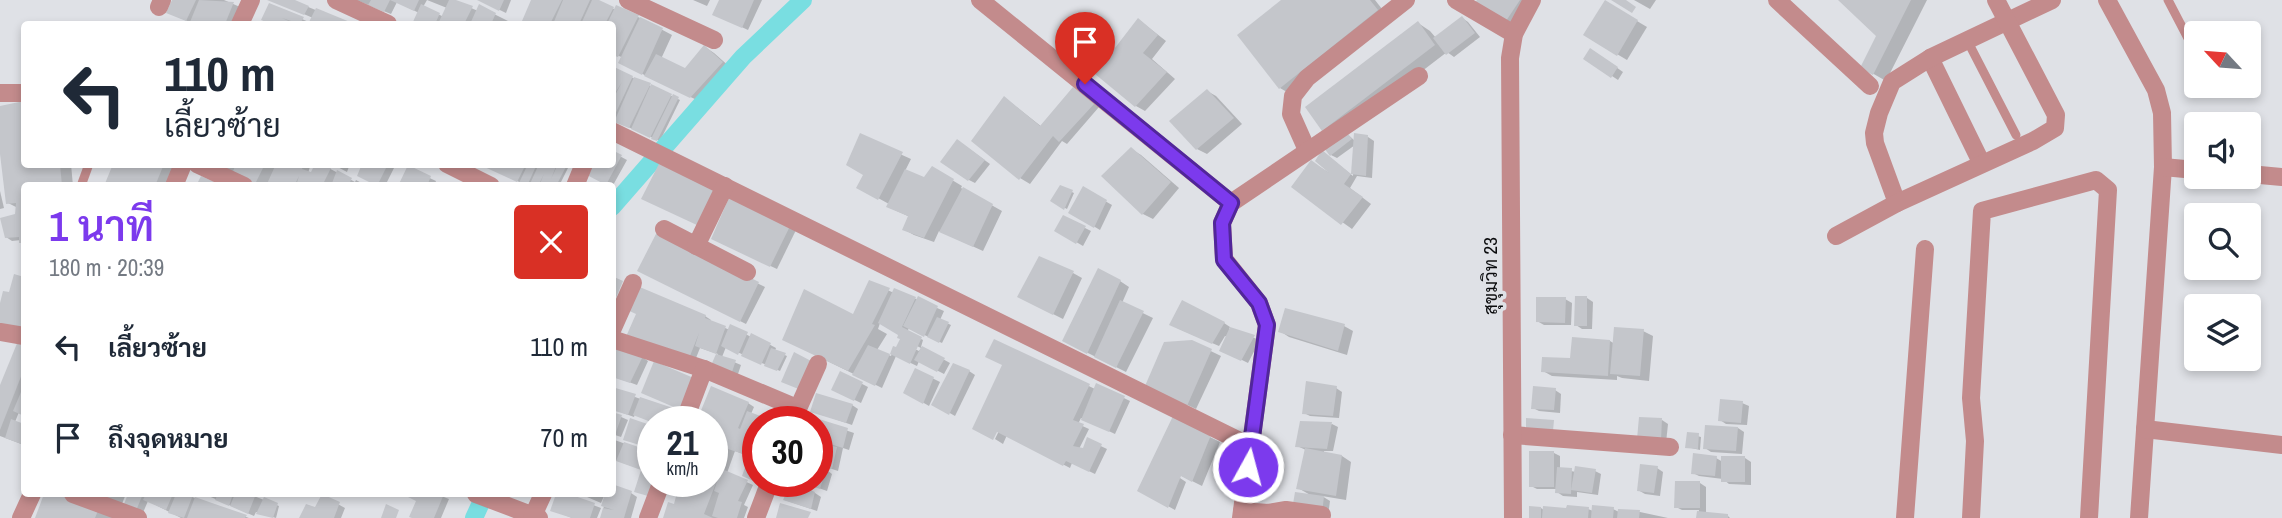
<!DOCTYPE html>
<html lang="th">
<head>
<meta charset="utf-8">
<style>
  :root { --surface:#fff; --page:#f6f6f7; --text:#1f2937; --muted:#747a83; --accent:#7c3aed }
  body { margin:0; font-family:"Archivo Narrow",Sarabun,sans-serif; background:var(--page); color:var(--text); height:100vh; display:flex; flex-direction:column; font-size:26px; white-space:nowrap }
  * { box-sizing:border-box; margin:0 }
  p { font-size:23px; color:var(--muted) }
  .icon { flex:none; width:38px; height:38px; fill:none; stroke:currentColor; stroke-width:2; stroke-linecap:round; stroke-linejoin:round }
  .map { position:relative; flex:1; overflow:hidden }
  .drawer { position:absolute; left:21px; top:182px; width:595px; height:315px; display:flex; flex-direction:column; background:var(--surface); border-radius:7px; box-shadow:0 4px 10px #0003 }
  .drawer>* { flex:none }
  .guide { position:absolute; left:21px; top:21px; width:595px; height:147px; border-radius:7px; box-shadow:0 4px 10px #0003; background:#fff; color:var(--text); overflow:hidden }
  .needle { width:46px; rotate:296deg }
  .tools { position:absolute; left:2184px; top:21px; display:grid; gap:14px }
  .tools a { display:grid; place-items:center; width:77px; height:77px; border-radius:7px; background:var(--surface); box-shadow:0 4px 10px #0003; font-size:35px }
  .speed { position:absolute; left:637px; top:406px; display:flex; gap:14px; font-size:35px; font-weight:700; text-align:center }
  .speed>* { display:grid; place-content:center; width:91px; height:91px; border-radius:50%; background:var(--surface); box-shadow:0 4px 10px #0003; line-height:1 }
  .speed small { font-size:18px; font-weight:400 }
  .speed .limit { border:10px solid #d22; background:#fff; color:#111 }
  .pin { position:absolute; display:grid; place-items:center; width:60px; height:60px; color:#fff; margin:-72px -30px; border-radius:50% 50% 50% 0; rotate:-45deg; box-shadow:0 0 7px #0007 }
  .pin .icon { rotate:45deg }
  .me { position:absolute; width:77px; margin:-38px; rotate:7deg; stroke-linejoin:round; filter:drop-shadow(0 0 5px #0008) }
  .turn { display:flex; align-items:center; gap:24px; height:147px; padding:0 28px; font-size:32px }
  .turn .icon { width:91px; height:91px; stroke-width:2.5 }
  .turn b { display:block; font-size:49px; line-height:60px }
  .round { display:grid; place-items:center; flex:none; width:74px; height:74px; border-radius:7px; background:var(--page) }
  .summary { display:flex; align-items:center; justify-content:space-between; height:119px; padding:0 28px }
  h1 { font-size:42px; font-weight:600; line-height:52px; color:var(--accent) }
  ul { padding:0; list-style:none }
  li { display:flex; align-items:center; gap:21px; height:91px; padding:0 28px }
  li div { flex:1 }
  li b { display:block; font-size:26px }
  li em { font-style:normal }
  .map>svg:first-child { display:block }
  .shadow { fill:#0003; fill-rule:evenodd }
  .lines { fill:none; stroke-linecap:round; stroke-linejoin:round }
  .canal { stroke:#79dee1; stroke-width:18 }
  .building { fill:#c4c6cb }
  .lane { stroke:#c38b8c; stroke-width:9 }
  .street { stroke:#c38b8c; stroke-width:18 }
  .route-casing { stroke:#51269a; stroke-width:18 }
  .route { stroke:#7c3aed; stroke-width:12 }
  .labels { text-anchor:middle; stroke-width:7; stroke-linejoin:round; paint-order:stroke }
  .street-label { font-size:19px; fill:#0a0b0d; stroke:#dfe1e6 }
</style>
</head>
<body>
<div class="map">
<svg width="2282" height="518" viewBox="0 0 2282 518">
  <rect width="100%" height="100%" fill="#dfe1e6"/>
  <!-- shadow -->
  <g class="shadow">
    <polygon points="174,0 224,0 240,7 232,24 194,24 169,13"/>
    <polygon points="271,0 291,0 350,24 273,24 263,19 270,5 311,23 313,18"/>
    <polygon points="356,0 427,0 423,7 444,17 447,8 427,0 453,0 478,11 480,7 514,24 414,24 419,13 397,2 391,14"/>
    <polygon points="479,0 511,0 506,13"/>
    <polygon points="533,0 595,0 616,10 638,17 672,35 661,59 686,70 705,47 714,53 731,68 701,102 630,68 626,59 612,53 612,24 532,24 524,20"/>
    <polygon points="693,0 710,0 707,6"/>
    <polygon points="721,0 762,0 748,30 720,17"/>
    <polygon points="1284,0 1375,0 1389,18 1292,95 1280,88"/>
    <polygon points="1479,0 1533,0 1514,28"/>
    <polygon points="1634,0 1656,0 1650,9"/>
    <polygon points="1840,0 1927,0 1886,81 1872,73 1879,36"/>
    <polygon points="1605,2 1647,27 1627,60 1585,35"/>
    <polygon points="1462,18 1468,22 1480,37 1454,57 1447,52 1344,131 1355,141 1368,137 1374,141 1372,178 1357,176 1350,188 1371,204 1352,229 1293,187 1311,162 1328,172 1328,156 1353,176 1355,145 1337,158 1331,155 1335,136 1324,130 1418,23 1430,31 1436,38"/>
    <polygon points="1139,20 1166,41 1152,59 1175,79 1145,111 1136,106"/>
    <polygon points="1597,54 1623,72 1618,80 1612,76"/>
    <polygon points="612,68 680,100 660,141 612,120"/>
    <polygon points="1207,91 1216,96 1242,124 1207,154 1197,149"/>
    <polygon points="1080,93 1099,107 1067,144 1062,141 1030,184 1020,178 1005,98 1042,127"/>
    <polygon points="24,103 24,164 71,164 73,186 24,186 24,244 21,240 12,241 6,237 17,215 18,208 8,203 0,140 0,108"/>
    <polygon points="860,136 911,159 905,171 924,179 932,168 962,186 961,188 1002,211 983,251 939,231 934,242 914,235 905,230 910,217 888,207 889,204 858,187 865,174"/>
    <polygon points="964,145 990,164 975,183 969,180"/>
    <polygon points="1131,149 1141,155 1179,188 1153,219 1143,214 1104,176"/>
    <polygon points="612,152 627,160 612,187 587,173 612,164"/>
    <polygon points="115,164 179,164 170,186 106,186"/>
    <polygon points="208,164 311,164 308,173 312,174 321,164 355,182 356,180 367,186 252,186"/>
    <polygon points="332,164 350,164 347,172"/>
    <polygon points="364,164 396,164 385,186 379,186 365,179"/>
    <polygon points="481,164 560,164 568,168 559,186 528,186"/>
    <polygon points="408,168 436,181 434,186 400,186"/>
    <polygon points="1060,187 1074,193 1067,209 1052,201"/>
    <polygon points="1084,189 1112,205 1100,230 1070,212"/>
    <polygon points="0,191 4,208 0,209"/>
    <polygon points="732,196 797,228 777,269 719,242"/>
    <polygon points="1085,228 1091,231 1083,246 1056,230"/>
    <polygon points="657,234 765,287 746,324 738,320"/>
    <polygon points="1073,273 1082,278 1063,319 1029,302"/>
    <polygon points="16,276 24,278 24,333 0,311 10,294"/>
    <polygon points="1120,281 1129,287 1122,303 1153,318 1126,372 1074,346"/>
    <path d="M870,282L894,293L895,290L944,311L940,320L951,325L942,343L909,328L907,332L923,340L921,347L950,363L944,374L919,361L917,366L896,356L882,388L797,346L860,319ZM880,323L900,334L899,337L921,348L919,351L900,342L897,349L894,348L891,356L877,350L887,334L878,329Z"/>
    <polygon points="1587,298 1593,302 1592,329 1582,329 1576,325"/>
    <polygon points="1565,299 1572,303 1571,325 1544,325 1537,321"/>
    <polygon points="1182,302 1224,323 1230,327 1229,329 1260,340 1248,363 1222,350 1228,337 1225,336 1219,346 1177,328"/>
    <polygon points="705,316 711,320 710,322 730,330 731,326 751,337 752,335 776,348 775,351 787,356 780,371 726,347 722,357 741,365 736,380 711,369 718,354 700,348 696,358 673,350"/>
    <polygon points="1344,326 1353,331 1347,355 1289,337 1280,331"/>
    <polygon points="1643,331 1653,336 1649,381 1622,378 1617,376 1617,380 1552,376 1543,371 1572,360 1610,341 1615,344"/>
    <polygon points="995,341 1095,389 1097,385 1130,401 1115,434 1081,418 1078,424 1089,429 1079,449 1084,450 1088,440 1107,449 1095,474 1072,463 1070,468 1007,435 1003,444 995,439 1021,386 1018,384 992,438 974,428 1004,365 987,356"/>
    <polygon points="1192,342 1221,356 1196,409 1156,390"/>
    <polygon points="19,343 24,345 24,415 19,412 15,422 24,426 24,445 0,436 0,390"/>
    <polygon points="642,357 648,361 637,385 612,376"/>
    <polygon points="916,370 940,382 929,406 905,392"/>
    <polygon points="969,371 975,375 955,416 934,404"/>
    <polygon points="841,373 868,387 861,403 840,393"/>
    <polygon points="1336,388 1342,392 1339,418 1310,416 1304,413"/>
    <polygon points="612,389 678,412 684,416 682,422 653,422 635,414 634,417 612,409"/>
    <polygon points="1555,390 1561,394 1560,413 1539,411 1533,408"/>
    <polygon points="748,403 754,407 751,414 770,422 758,422 758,481 771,488 750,478 751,457 735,451 727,473 753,485 744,505 748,507 744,518 664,518 675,507 682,482 680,481 712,481 712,422 701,416"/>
    <polygon points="1742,403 1749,406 1747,425 1726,424 1720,420"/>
    <polygon points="852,405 858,409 852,425 812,411"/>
    <polygon points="612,413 628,420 621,437 612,434"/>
    <polygon points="810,418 854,433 849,450 843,448 838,471 820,465 832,474 827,491 799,481 817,481 817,444 829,446 830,444 817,440 817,422"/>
    <polygon points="1662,420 1668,424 1666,443 1645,441"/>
    <polygon points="1332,424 1338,427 1333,451 1324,451 1324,453 1342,456 1351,462 1346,500 1322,496 1330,501 1328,516 1312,496 1298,488 1306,450 1297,446"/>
    <polygon points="1738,428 1744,432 1742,454 1711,452 1705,448"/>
    <polygon points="1689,434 1701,437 1700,450 1687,447"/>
    <polygon points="1210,437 1220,442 1202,486 1178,474 1177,476 1186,482 1175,510 1139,490"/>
    <polygon points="612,439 653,454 654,498 636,491 643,470 612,459"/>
    <polygon points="1554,453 1560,456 1560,469 1576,472 1595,471 1601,474 1598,495 1577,492 1577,497 1563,496 1557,492 1557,489 1537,489 1531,486"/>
    <polygon points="1716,458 1723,462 1745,458 1751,462 1751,485 1729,484 1723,479 1699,476 1693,473"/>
    <polygon points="1657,468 1663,472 1660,496 1645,494 1638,490"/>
    <polygon points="1700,483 1706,487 1706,513 1728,516 1730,518 1698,518 1699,510 1682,510 1676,507"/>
    <polygon points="631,493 637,497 631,518 601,518 607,494"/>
    <polygon points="815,493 821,497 817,511 785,500"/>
    <polygon points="46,494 58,494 125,518 37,518"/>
    <polygon points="93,494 126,494 121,506"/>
    <polygon points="130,494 184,494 249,518 181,518 148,501 142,515 124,508"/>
    <polygon points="204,494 249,494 279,506 276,518 256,512 254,516"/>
    <polygon points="408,494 436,494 449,499 441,518 414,518 418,501 408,496"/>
    <polygon points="558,494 564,494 601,508 597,518 572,518 552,510"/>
    <polygon points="580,494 605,494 601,503"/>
    <polygon points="323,496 345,508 341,518 301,518 315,510"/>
    <polygon points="1541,508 1545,511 1588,509 1593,511 1613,509 1619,512 1640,512 1668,518 1531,518"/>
  </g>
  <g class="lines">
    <!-- canal -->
    <g class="canal">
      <polyline points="612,207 743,57 803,0"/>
      <polyline points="474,518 485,494"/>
    </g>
  </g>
  <!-- building -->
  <g class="building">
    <polygon points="172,0 196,0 186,21 166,13"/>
    <polygon points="199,0 234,2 225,24 196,24 190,22"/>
    <polygon points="267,0 295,0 309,6 304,15"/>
    <polygon points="371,0 419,0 414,11 390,0 384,12 368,5"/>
    <polygon points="449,0 456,0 473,6 464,24 438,24"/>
    <polygon points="477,0 504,0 499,11"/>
    <polygon points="531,0 562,0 550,24 530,24 522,21"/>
    <polygon points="563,0 590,0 579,24 553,24"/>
    <polygon points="592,0 599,0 614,7 605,24 581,24"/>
    <polygon points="719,0 754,0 742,28 712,15"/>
    <polygon points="1281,0 1370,0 1378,10 1279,89 1237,35"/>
    <polygon points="1477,0 1520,0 1504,24 1474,4"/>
    <polygon points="1605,0 1638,20 1617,56 1583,35"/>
    <polygon points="1611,0 1626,0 1636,7 1632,13"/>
    <polygon points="1838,0 1911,0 1873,75 1860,68 1876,36"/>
    <polygon points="269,3 304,17 300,24 282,18 295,24 271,24 261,20"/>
    <polygon points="421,4 440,13 435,24 412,24"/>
    <polygon points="479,4 496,13 491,24 470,24"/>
    <polygon points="616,5 639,15 618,57 612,55 612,24 607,24"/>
    <polygon points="316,8 350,22 349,24 308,24"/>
    <polygon points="1462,16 1475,33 1446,55 1433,38"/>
    <polygon points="640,17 663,28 642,75 618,63"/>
    <polygon points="1138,18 1158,35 1143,53 1167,72 1135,107 1095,74"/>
    <polygon points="1418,21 1435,45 1322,131 1305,107"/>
    <polygon points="704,45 723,62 690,98 644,76 656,54 685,68"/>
    <polygon points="1590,48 1618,67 1611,78 1583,59"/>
    <polygon points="612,66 633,76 612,121 612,101 622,82 612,98"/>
    <polygon points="634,77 651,83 629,128 614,122"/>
    <polygon points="651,84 672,94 650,138 631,129"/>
    <polygon points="1073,87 1095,103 1059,142 1053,136 1019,180 971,141 1004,96 1040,126"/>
    <polygon points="1207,89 1234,118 1196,150 1169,121"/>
    <polygon points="673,94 679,97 657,141 651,139"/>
    <polygon points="24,101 24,164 60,164 62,186 24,186 24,243 19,243 19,237 5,238 0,218 15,214 16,203 6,204 0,154 0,106"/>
    <polygon points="1343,128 1352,139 1330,156 1321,144"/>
    <polygon points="860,133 903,152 878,200 856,188 863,175 846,165"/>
    <polygon points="1354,133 1368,135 1366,176 1351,174"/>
    <polygon points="957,139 985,160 968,181 940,162"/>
    <polygon points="1131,147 1171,182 1142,215 1101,176"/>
    <polygon points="612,150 622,155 606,185 585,174 589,164 612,164"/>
    <polygon points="1322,150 1351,174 1344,184 1363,197 1341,225 1291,187 1311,160 1329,173 1315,161"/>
    <polygon points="662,158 718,186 699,226 641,199"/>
    <polygon points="113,164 164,164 155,186 104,186"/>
    <polygon points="236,164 265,164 254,186 231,176"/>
    <polygon points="276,164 304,164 302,169 311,172 315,164 324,164 331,168 322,186 296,186 299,176 294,186 266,186"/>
    <polygon points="362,164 388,164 377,186 357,176"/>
    <polygon points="478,164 526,164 517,182"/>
    <polygon points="528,164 537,164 527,186 524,186 519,183"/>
    <polygon points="539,164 557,164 551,179 558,164 567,165 556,186 539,186 544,174 538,186 529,186"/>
    <polygon points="408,165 431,176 427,186 398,186"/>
    <polygon points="932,166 954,179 924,238 902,230 908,216 886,207 905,169 924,177"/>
    <polygon points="337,170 352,178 348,186 331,186"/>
    <polygon points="201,176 224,186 196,186"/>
    <polygon points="1060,185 1073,190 1064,210 1050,201"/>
    <polygon points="1083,186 1107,200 1094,228 1068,213"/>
    <polygon points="963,187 993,204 973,247 939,232"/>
    <polygon points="731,193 792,222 770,267 711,239"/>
    <polygon points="1063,215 1086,226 1076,244 1054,231"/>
    <polygon points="657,232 759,282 740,322 637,271"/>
    <polygon points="1039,256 1074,271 1053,315 1017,297"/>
    <polygon points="1098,268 1121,280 1087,354 1062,341"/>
    <polygon points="14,274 24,277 24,324 23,332 0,326 0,303 3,291 9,292"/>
    <polygon points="612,276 623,281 616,298 612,296"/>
    <polygon points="869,280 890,288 872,324 875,325 848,371 782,340 804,289 853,314"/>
    <polygon points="635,285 706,315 705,318 726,326 716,354 695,346 699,333 690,356 667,348 665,352 625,339 636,314 625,309"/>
    <polygon points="894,288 916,297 902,327 922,337 910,364 890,354 893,346 896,347 900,339 897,338 898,335 878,323"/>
    <polygon points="918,296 938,306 924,337 903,326"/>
    <polygon points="1575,296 1587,296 1587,326 1574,326"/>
    <polygon points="1536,297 1566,297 1565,323 1536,322"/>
    <polygon points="1120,300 1144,311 1116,368 1094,357"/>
    <polygon points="1182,300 1225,322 1212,344 1169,325"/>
    <polygon points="1285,308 1345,324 1338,351 1278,332"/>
    <polygon points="937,317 949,322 939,343 927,337"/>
    <polygon points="730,324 748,332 738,355 721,346"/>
    <polygon points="1230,327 1255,335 1241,361 1219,351"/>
    <polygon points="1614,327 1644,329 1640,376 1610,374"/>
    <polygon points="751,333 771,343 761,365 741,356"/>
    <polygon points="1572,337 1610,340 1608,376 1541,372 1542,357 1570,358"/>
    <polygon points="994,339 1090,384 1073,420 1084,424 1073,446 1083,448 1087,437 1102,444 1089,472 1066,461 1063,466 997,432 993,440 972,429 1002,365 985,357"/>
    <polygon points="1192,340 1212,349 1187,406 1145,386 1164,342"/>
    <polygon points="18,341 24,343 24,369 0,430 0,385"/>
    <polygon points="612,343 643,356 630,383 612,377"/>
    <polygon points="868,345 890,354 875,386 852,375"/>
    <polygon points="922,346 945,358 937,372 914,360"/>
    <polygon points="771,348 786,353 777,371 764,366"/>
    <polygon points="794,352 813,362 801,390 781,382"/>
    <polygon points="716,354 736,360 730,378 709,370"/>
    <polygon points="654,361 696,379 683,411 641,393"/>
    <polygon points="953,363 970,370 949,415 931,405"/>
    <polygon points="915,368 934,377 923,404 903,393"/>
    <polygon points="840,371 863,382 854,401 831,390"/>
    <polygon points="1306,381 1337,386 1333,416 1302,414"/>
    <polygon points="1096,383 1125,396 1109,432 1081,420"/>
    <polygon points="711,386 749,402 738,428 740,429 747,411 769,419 768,422 758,422 758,481 766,481 765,486 742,476 749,456 728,449 722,469 748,480 738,501 742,502 737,518 718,518 712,516 719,493 714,491 719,475 704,514 713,518 663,518 668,502 674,504 680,481 712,481 712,422 690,422 693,411 700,413"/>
    <polygon points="1533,386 1556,388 1554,410 1531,409"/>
    <polygon points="612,387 636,394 628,415 612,410"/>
    <polygon points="21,392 24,394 24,416 13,411"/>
    <polygon points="816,393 853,404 846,423 810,412"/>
    <polygon points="640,397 679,410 675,422 651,422 633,415"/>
    <polygon points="1720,399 1743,401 1741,423 1718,421"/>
    <polygon points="612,412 622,415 615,435 612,434"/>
    <polygon points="809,416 848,428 843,448 817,440 817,422 807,422"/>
    <polygon points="1173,416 1211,435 1192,482 1181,476 1168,508 1137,491"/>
    <polygon points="1639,417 1662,418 1661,441 1637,439"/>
    <polygon points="630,418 653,426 653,449 623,440"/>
    <polygon points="1526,418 1554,420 1553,431 1526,430"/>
    <polygon points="11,419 24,424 24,445 5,438"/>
    <polygon points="1300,421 1332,422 1327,449 1295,447"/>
    <polygon points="1705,425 1738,427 1736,451 1703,449"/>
    <polygon points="1687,432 1699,433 1698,449 1685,448"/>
    <polygon points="624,442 653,452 653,464 649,472 653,474 653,483 648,496 634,492 641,470 616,461"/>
    <polygon points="817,443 837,447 832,469 817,464"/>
    <polygon points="1305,448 1342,455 1336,496 1296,489"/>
    <rect x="1529" y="451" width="25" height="36"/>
    <polygon points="1693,453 1717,456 1715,476 1691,474"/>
    <rect x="1721" y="456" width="24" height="26"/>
    <polygon points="1640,464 1658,466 1654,493 1637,491"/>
    <polygon points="817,466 826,469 820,489 800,482 817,481"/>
    <polygon points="1575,466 1596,469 1592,493 1571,490"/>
    <polygon points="1557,467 1572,468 1571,494 1555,493"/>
    <polygon points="1675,481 1700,481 1700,508 1674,508"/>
    <polygon points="791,482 815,492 811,509 783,500"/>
    <polygon points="612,484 632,491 624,518 600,518 603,508 614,510 601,506 605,494 612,494"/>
    <polygon points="1295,492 1324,496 1322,514 1292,510"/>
    <polygon points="44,494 63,494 99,508 95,518 35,518"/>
    <polygon points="128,494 143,494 135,513 122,509"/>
    <polygon points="146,494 173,494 166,510 143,500"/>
    <polygon points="176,494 193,495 184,518 168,513"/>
    <polygon points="218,494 233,494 229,506 215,500"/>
    <polygon points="235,494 256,494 248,514 230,506"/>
    <polygon points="322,494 340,502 334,518 299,518 306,504 315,507"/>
    <polygon points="407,494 444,494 434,518 412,518 409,517 416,501 406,496"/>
    <polygon points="556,494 569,494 595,503 590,518 572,518 550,511"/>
    <polygon points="195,497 212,503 247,515 245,518 187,518"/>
    <polygon points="264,497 278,503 273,518 256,514"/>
    <polygon points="780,503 811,512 808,518 776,518"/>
    <polygon points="386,504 399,510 396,518 381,518"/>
    <polygon points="1567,505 1589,507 1588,518 1542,518 1543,506 1566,508"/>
    <polygon points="1592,505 1614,507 1613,518 1591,518"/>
    <polygon points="1529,506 1541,507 1541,518 1529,518"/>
    <polygon points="1618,509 1640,510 1639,518 1617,518"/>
    <polygon points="1697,511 1728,514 1728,518 1696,518"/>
  </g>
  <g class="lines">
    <!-- lane -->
    <g class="lane">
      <polyline points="2168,0 2192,46"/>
      <polyline points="1967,40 2016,135"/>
      <polyline points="81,186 89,164"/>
    </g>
    <!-- street -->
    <g class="street">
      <polyline points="336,0 388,24"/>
      <polyline points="628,0 714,40"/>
      <polyline points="980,0 1231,203"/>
      <polyline points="1456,0 1514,34"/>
      <polyline points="1777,0 1870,86"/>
      <polyline points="2107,0 2156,90 2162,113 2163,167 2139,518"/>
      <polyline points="159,7 162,0"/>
      <polyline points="240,24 251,0"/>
      <polyline points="1930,58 1978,156"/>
      <polyline points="0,93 24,93"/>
      <polyline points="612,131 1250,446"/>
      <polyline points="1307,150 1291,114 1293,96 1307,78 1406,0"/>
      <polyline points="197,164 244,186"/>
      <polyline points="447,164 491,186"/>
      <polyline points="2163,167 2196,170"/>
      <polyline points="2249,174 2282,177"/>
      <polyline points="174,186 183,164"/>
      <polyline points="575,186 584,164"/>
      <polyline points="1897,203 1875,143 1874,133 1879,113 1892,82 1930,58 2052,0"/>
      <polyline points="664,229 747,272"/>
      <polyline points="1836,236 1897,203 2033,141 2055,128 2056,115 1996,0"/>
      <polyline points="696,246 725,186"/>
      <polyline points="612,330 633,283"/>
      <polyline points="0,332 24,336"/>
      <polyline points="612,339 704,369 797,408"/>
      <polyline points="684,422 704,369"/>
      <polyline points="792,422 818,364"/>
      <polyline points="2145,429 2282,445"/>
      <polyline points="1512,435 1670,447"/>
      <polyline points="73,494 138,518"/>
      <polyline points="476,494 539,518"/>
      <polyline points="1242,511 1268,513 1286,510 1322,515"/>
      <polyline points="21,518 32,494"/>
      <polyline points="532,518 543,494"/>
      <polyline points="648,518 662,481"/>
      <polyline points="756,518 770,481"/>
      <polyline points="1241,518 1267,325 1259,303 1224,259 1222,223 1231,203 1419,76"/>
      <polyline points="1513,518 1510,58 1514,34 1532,0"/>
      <polyline points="1905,518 1925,249"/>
      <polyline points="1971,518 1975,441 1971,398 1982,211 2096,180 2108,190 2089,518"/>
    </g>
  </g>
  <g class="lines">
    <defs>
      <polyline id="route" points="1085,84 1231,203 1222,223 1224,260 1259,303 1267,325 1248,467"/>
    </defs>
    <!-- route casing -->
    <use href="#route" class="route-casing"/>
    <!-- route -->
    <use href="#route" class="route"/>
  </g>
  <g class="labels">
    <!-- street labels -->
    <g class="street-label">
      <text transform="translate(1490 276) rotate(-90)" y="7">สุขุมวิท 23</text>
    </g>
  </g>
</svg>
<div class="tools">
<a><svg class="needle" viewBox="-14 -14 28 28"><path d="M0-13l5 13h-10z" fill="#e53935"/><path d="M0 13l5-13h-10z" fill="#747a83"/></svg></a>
<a><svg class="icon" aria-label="sound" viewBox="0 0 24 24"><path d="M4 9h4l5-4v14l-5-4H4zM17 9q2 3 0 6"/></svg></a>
<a><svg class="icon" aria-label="search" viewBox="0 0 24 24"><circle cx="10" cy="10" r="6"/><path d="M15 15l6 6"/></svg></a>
<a><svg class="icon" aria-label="layers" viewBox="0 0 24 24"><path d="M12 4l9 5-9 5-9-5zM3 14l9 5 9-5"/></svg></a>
</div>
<div class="speed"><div>21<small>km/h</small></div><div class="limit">30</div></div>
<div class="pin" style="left:1085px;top:84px;background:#d93025"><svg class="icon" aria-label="arrive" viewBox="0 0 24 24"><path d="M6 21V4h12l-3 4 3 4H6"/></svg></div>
<svg class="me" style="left:1248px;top:467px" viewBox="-20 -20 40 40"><circle r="17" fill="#7c3aed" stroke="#fff" stroke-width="3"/><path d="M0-11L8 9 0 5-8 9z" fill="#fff"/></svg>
<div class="guide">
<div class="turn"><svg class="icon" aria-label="left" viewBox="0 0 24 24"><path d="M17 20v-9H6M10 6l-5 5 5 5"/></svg><div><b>110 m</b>เลี้ยวซ้าย</div></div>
</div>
<section class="drawer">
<div class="summary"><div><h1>1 นาที</h1><p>180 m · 20:39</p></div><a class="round" style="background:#d93025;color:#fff"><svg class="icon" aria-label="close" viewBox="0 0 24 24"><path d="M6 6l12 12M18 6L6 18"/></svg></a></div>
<ul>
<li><svg class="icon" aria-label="left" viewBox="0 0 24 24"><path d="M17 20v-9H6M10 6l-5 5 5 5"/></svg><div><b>เลี้ยวซ้าย</b></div><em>110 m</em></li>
<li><svg class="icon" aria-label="arrive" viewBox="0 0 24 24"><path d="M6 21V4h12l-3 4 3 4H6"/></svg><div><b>ถึงจุดหมาย</b></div><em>70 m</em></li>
</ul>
</section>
</div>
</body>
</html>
